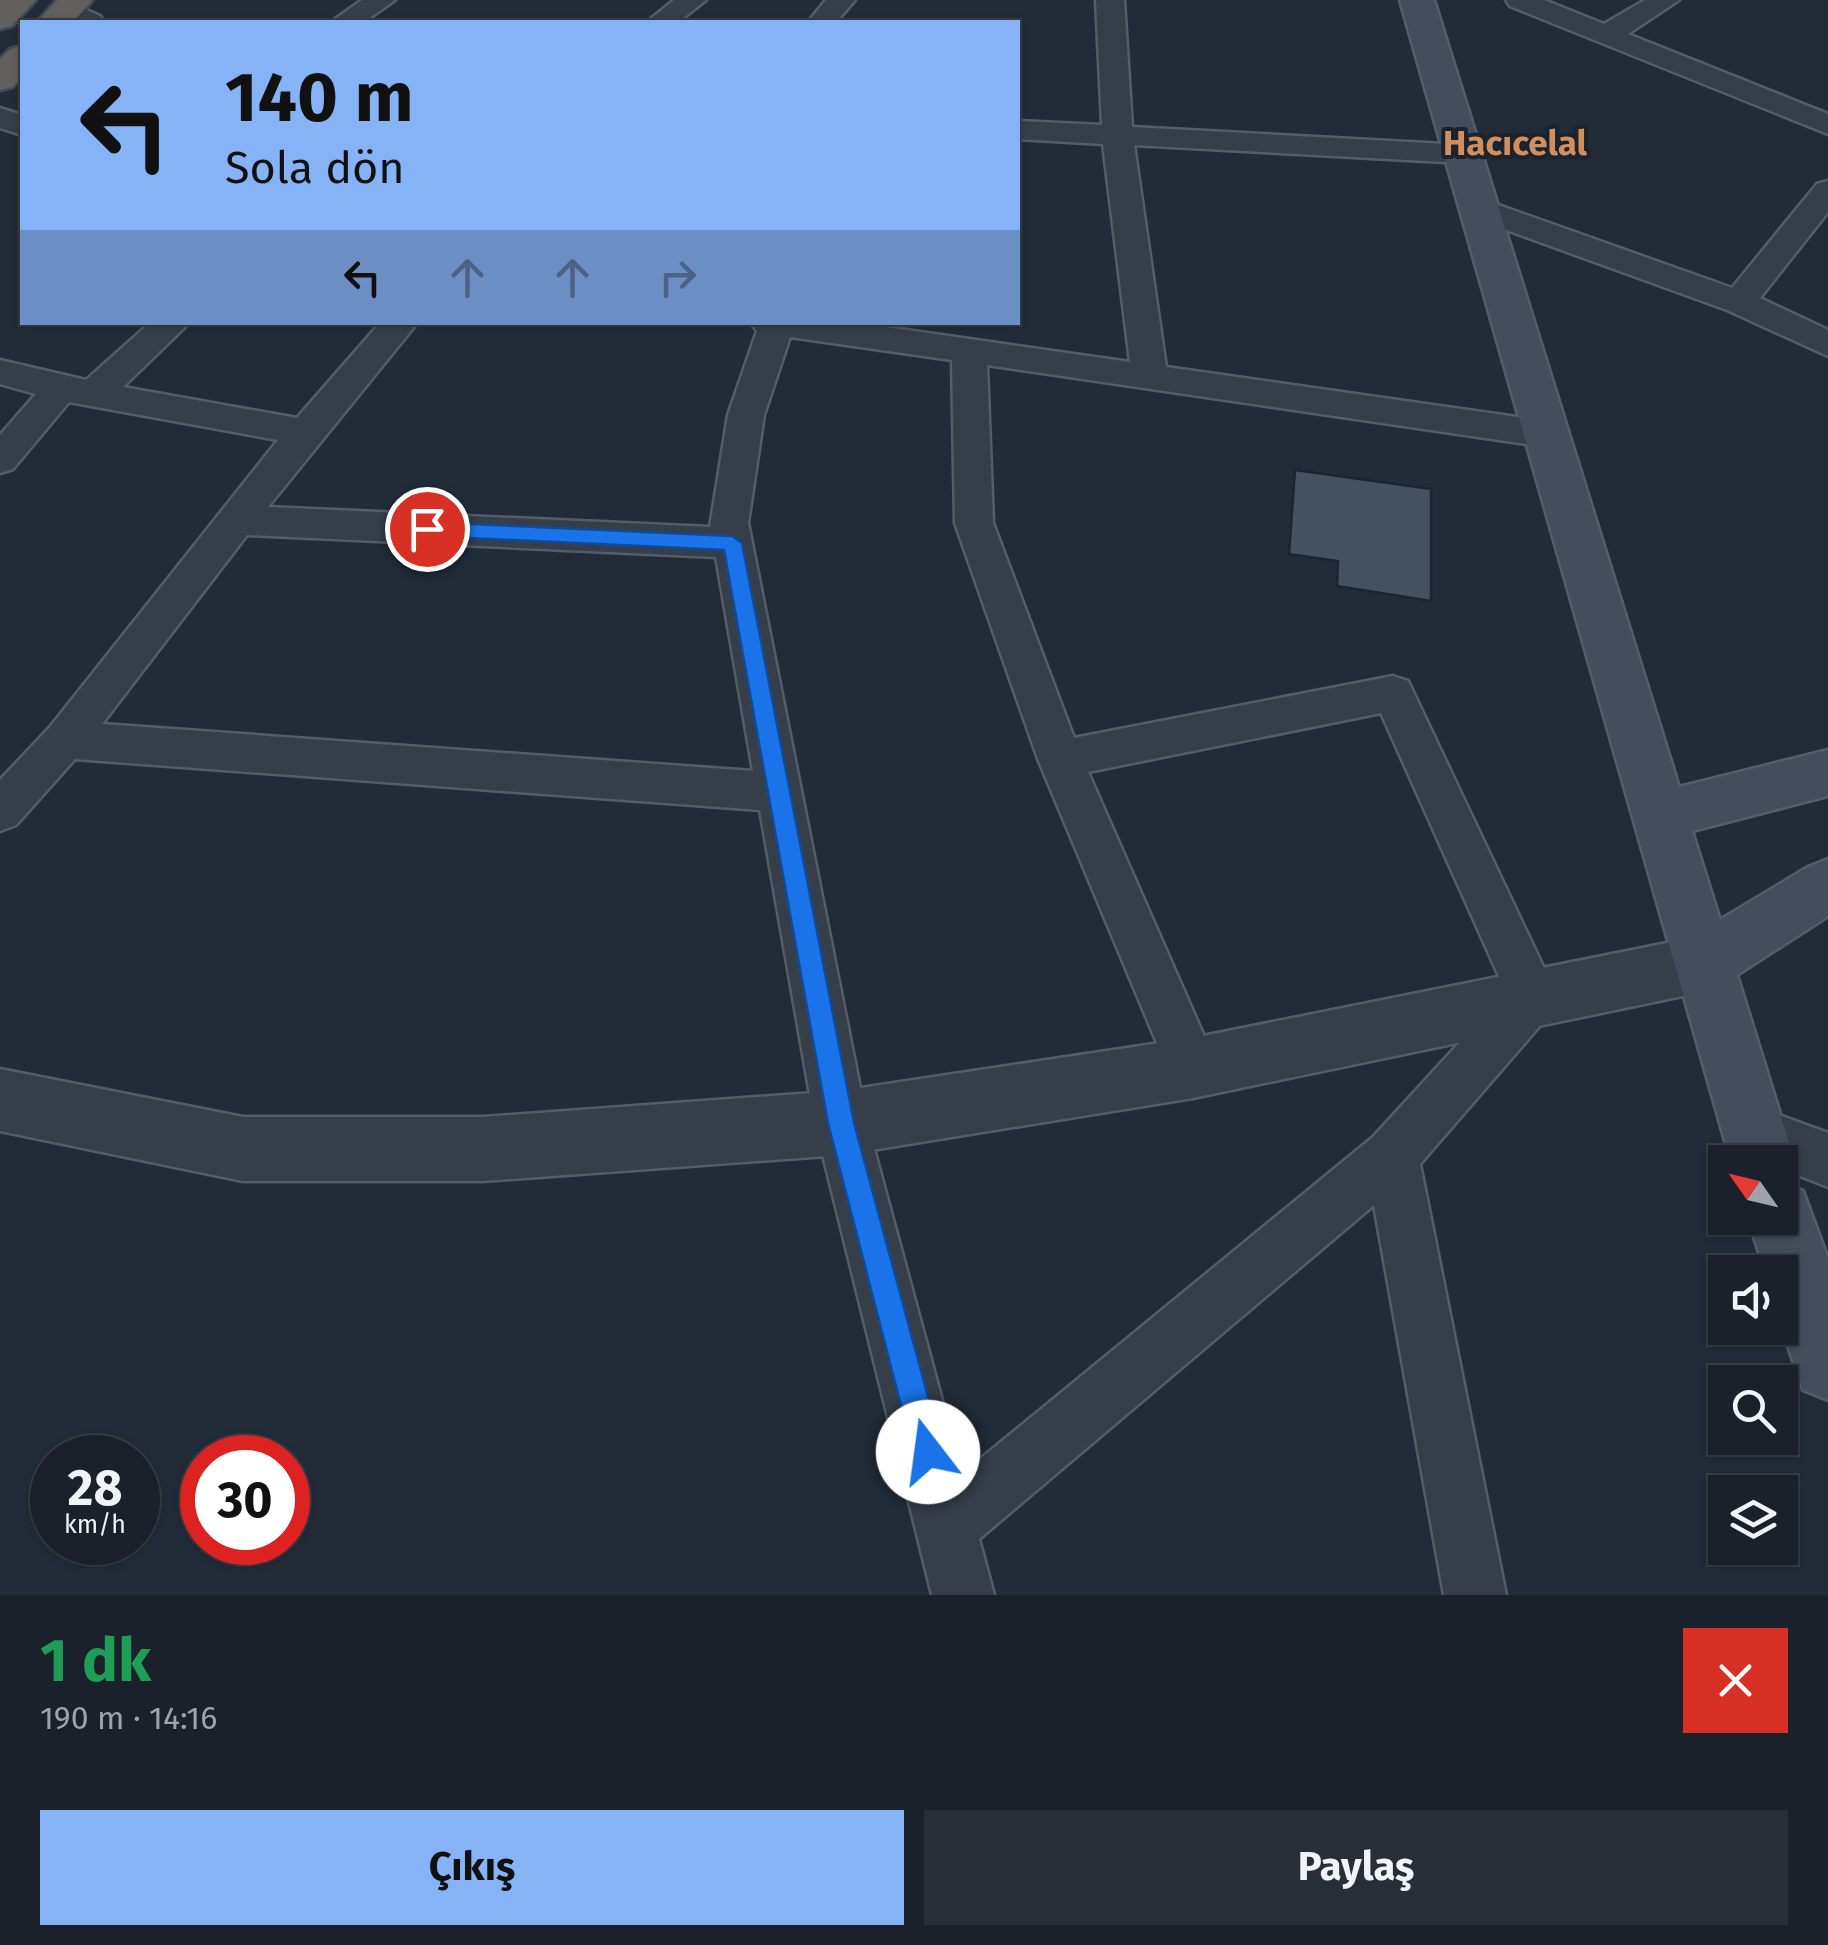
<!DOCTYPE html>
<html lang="tr">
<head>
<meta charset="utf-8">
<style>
  :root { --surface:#1a212b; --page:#272e37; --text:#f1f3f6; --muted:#9fa3a9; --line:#383e47; --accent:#86b3f5 }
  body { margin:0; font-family:"Fira Sans",sans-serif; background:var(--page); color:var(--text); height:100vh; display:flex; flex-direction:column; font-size:38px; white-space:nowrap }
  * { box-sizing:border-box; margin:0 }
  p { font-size:32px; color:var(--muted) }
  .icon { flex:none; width:55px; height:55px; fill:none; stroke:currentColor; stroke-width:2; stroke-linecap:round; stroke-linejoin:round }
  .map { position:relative; height:1595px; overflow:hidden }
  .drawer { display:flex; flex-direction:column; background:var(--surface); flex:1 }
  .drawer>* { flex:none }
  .hud { position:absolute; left:20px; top:20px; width:1000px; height:305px; border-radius:0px; box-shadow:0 2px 8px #0004,0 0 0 2px var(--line); background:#86b3f5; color:#111; overflow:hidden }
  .needle { width:65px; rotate:304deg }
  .controls { position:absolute; left:1708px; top:1145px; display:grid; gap:20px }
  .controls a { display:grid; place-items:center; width:90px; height:90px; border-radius:0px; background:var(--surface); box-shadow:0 2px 8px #0004,0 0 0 2px var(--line); font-size:50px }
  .speed { position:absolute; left:30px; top:1435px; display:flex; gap:20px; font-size:50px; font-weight:700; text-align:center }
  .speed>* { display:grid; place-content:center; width:130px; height:130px; border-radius:50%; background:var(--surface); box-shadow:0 2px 8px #0004,0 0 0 2px var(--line); line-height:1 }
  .speed small { font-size:25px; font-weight:400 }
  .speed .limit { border:15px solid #d22; background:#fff; color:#111 }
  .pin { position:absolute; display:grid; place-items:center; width:85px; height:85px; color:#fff; margin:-42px; border:5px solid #fff; border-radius:50%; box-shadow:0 2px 10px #0007 }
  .me { position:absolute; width:110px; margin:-55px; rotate:345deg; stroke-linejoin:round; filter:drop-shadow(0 0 8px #0008) }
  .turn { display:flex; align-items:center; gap:35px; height:210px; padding:0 40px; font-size:45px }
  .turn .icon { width:130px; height:130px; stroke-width:2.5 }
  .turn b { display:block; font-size:70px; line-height:85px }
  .lanes { display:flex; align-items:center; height:95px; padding:0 40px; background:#0003; justify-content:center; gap:50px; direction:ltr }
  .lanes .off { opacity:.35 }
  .round { display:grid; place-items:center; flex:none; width:105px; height:105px; border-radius:0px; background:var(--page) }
  .headline { display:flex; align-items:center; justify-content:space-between; height:170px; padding:0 40px }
  h1 { font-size:60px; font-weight:700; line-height:75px; color:#1e9e55 }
  .button { display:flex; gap:20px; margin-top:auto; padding:20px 40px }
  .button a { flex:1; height:115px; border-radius:0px; background:var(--accent); color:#111; font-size:40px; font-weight:700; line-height:115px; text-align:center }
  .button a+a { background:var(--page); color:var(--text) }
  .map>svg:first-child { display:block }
  .building { fill:#455160; stroke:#1d2530; stroke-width:2.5 }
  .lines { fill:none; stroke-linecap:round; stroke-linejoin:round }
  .minor-casing { stroke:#535c67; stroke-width:5 }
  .tertiary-casing { stroke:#535c67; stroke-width:5 }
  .secondary-casing { stroke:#535c67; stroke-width:5 }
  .trunk-casing { stroke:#404954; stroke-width:5 }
  .minor { fill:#353e49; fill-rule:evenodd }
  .tertiary { fill:#353e49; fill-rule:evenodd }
  .secondary { fill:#434d5c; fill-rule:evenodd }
  .trunk { fill:#61605e; fill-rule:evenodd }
  .route { fill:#1a73e8; stroke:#114b97; stroke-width:2.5 }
  .labels { text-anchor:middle; stroke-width:8; stroke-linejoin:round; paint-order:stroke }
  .far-district-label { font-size:35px; font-weight:bold; fill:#d18f60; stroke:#1b232e }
</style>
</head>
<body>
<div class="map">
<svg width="1828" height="1595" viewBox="0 0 1828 1595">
  <rect width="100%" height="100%" fill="#222c39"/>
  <!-- building -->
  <polygon class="building" points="1295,470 1431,489 1431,601 1337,586 1338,561 1289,554"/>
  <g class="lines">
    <defs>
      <g id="minor">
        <polygon points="362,0 395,0 364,22 331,22"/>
        <polygon points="674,0 706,0 678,22 647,22"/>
        <polygon points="826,0 855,0 836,22 808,22"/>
        <path d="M1096,0H1124L1132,127L1463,145L1474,147L1478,154L1474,161L1463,163L1134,145L1166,367L1546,421L1559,425L1564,434L1559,443L1546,447L987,365L993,523L1074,738L1393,676L1408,681L1558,998L1550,1014L1420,1164L1506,1595H1444L1374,1205L979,1539L994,1595H932L815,1123L760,810L75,759L16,825L0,831V780L50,727L278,440L69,402L13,469L0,473V435L36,394L0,384V360L86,380L151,322H190L123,387L297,418L381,322H418L268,507L710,527L728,415L757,331L750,322H851L1130,362L1103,144L1018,139V121L1102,125ZM790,337L952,360L955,523L1038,759L1175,1086L1193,1093L1211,1086L1218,1068L1088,772L1381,713L1506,992L1373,1137L962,1474L867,1123L748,523L764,415ZM247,535L716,557L753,771L102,724Z"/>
        <polygon points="1506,0 1544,0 1604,24 1645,0 1679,0 1628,34 1828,114 1828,134 1510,6"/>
        <path d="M67,1L100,16L104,22C85,23 66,26 53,9L57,3Z"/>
        <polygon points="0,108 22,115 22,135 0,128"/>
        <polygon points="1828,181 1828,212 1760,298 1828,330 1828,356 1727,310 1468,216 1463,209 1468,202 1490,202 1732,288 1817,184"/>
        <polygon points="1754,1106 1828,1133 1828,1187 1780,1168 1780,1162 1765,1162 1735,1150 1728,1132 1735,1114"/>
      </g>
      <polygon id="tertiary" points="1702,936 1723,944 1732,964 1723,984 1702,992 1193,1098 841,1155 483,1181 243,1181 0,1131 0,1069 243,1117 483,1117 841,1091 1193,1038"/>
      <polygon id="secondary" points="1400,0 1434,0 1679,787 1828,750 1828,796 1692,831 1720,920 1808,867 1828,859 1828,916 1737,975 1795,1162 1786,1184 1803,1191 1828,1259 1828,1400 1803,1390 1780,1323 1780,1272 1765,1272 1748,1218 1780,1218 1780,1162 1731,1162"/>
      <g id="trunk">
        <polygon points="0,0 36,0 12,26 0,29"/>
        <polygon points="57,0 93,0 73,22 37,22"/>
        <polygon points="22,46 22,76 13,87 0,90 0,59 10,49"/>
      </g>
    </defs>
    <!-- minor casing -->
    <use href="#minor" class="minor-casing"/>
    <!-- tertiary casing -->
    <use href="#tertiary" class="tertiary-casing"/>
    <!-- secondary casing -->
    <use href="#secondary" class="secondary-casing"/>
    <!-- trunk casing -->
    <use href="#trunk" class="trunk-casing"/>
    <!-- minor -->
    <use href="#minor" class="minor"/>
    <!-- tertiary -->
    <use href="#tertiary" class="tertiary"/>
    <!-- secondary -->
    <use href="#secondary" class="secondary"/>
    <!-- trunk -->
    <use href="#trunk" class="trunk"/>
  </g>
  <!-- route -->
  <polygon class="route" points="427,522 732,536 742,543 854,1123 943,1452 939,1463 928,1467 918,1463 913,1452 828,1123 724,550 427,536 417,529"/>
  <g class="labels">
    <!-- far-district labels -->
    <g class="far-district-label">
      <text x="1515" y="155">Hacıcelal</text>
    </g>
  </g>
</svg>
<div class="controls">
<a><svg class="needle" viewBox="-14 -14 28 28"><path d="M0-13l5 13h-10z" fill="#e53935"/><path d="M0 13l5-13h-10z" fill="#9fa3a9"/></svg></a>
<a><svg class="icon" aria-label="sound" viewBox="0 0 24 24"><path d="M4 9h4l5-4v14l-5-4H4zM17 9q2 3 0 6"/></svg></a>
<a><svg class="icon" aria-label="search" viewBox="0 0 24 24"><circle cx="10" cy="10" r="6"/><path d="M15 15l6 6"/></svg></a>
<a><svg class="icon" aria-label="layers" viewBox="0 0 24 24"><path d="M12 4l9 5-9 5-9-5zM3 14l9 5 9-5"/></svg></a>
</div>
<div class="speed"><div>28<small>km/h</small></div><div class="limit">30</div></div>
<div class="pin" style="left:427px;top:529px;background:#d93025"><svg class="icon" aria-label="arrive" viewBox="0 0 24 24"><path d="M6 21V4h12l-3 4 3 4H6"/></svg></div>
<svg class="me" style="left:928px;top:1452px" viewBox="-20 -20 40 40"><circle r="19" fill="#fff"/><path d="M0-13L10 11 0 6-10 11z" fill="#1a73e8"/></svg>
<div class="hud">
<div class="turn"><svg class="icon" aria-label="left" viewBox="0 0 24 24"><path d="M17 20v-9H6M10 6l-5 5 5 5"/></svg><div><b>140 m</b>Sola dön</div></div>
<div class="lanes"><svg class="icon" aria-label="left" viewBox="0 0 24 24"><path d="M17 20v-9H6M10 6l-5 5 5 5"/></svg><svg class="icon off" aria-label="ahead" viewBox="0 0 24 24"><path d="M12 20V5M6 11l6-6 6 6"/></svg><svg class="icon off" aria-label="ahead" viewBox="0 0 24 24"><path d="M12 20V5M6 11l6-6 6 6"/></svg><svg class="icon off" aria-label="right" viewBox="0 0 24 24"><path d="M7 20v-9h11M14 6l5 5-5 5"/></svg></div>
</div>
</div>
<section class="drawer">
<div class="headline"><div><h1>1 dk</h1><p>190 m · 14:16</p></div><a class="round" style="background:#d93025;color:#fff"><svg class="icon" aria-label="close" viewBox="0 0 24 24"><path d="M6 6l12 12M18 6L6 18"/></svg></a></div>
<div class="button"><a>Çıkış</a><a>Paylaş</a></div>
</section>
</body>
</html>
